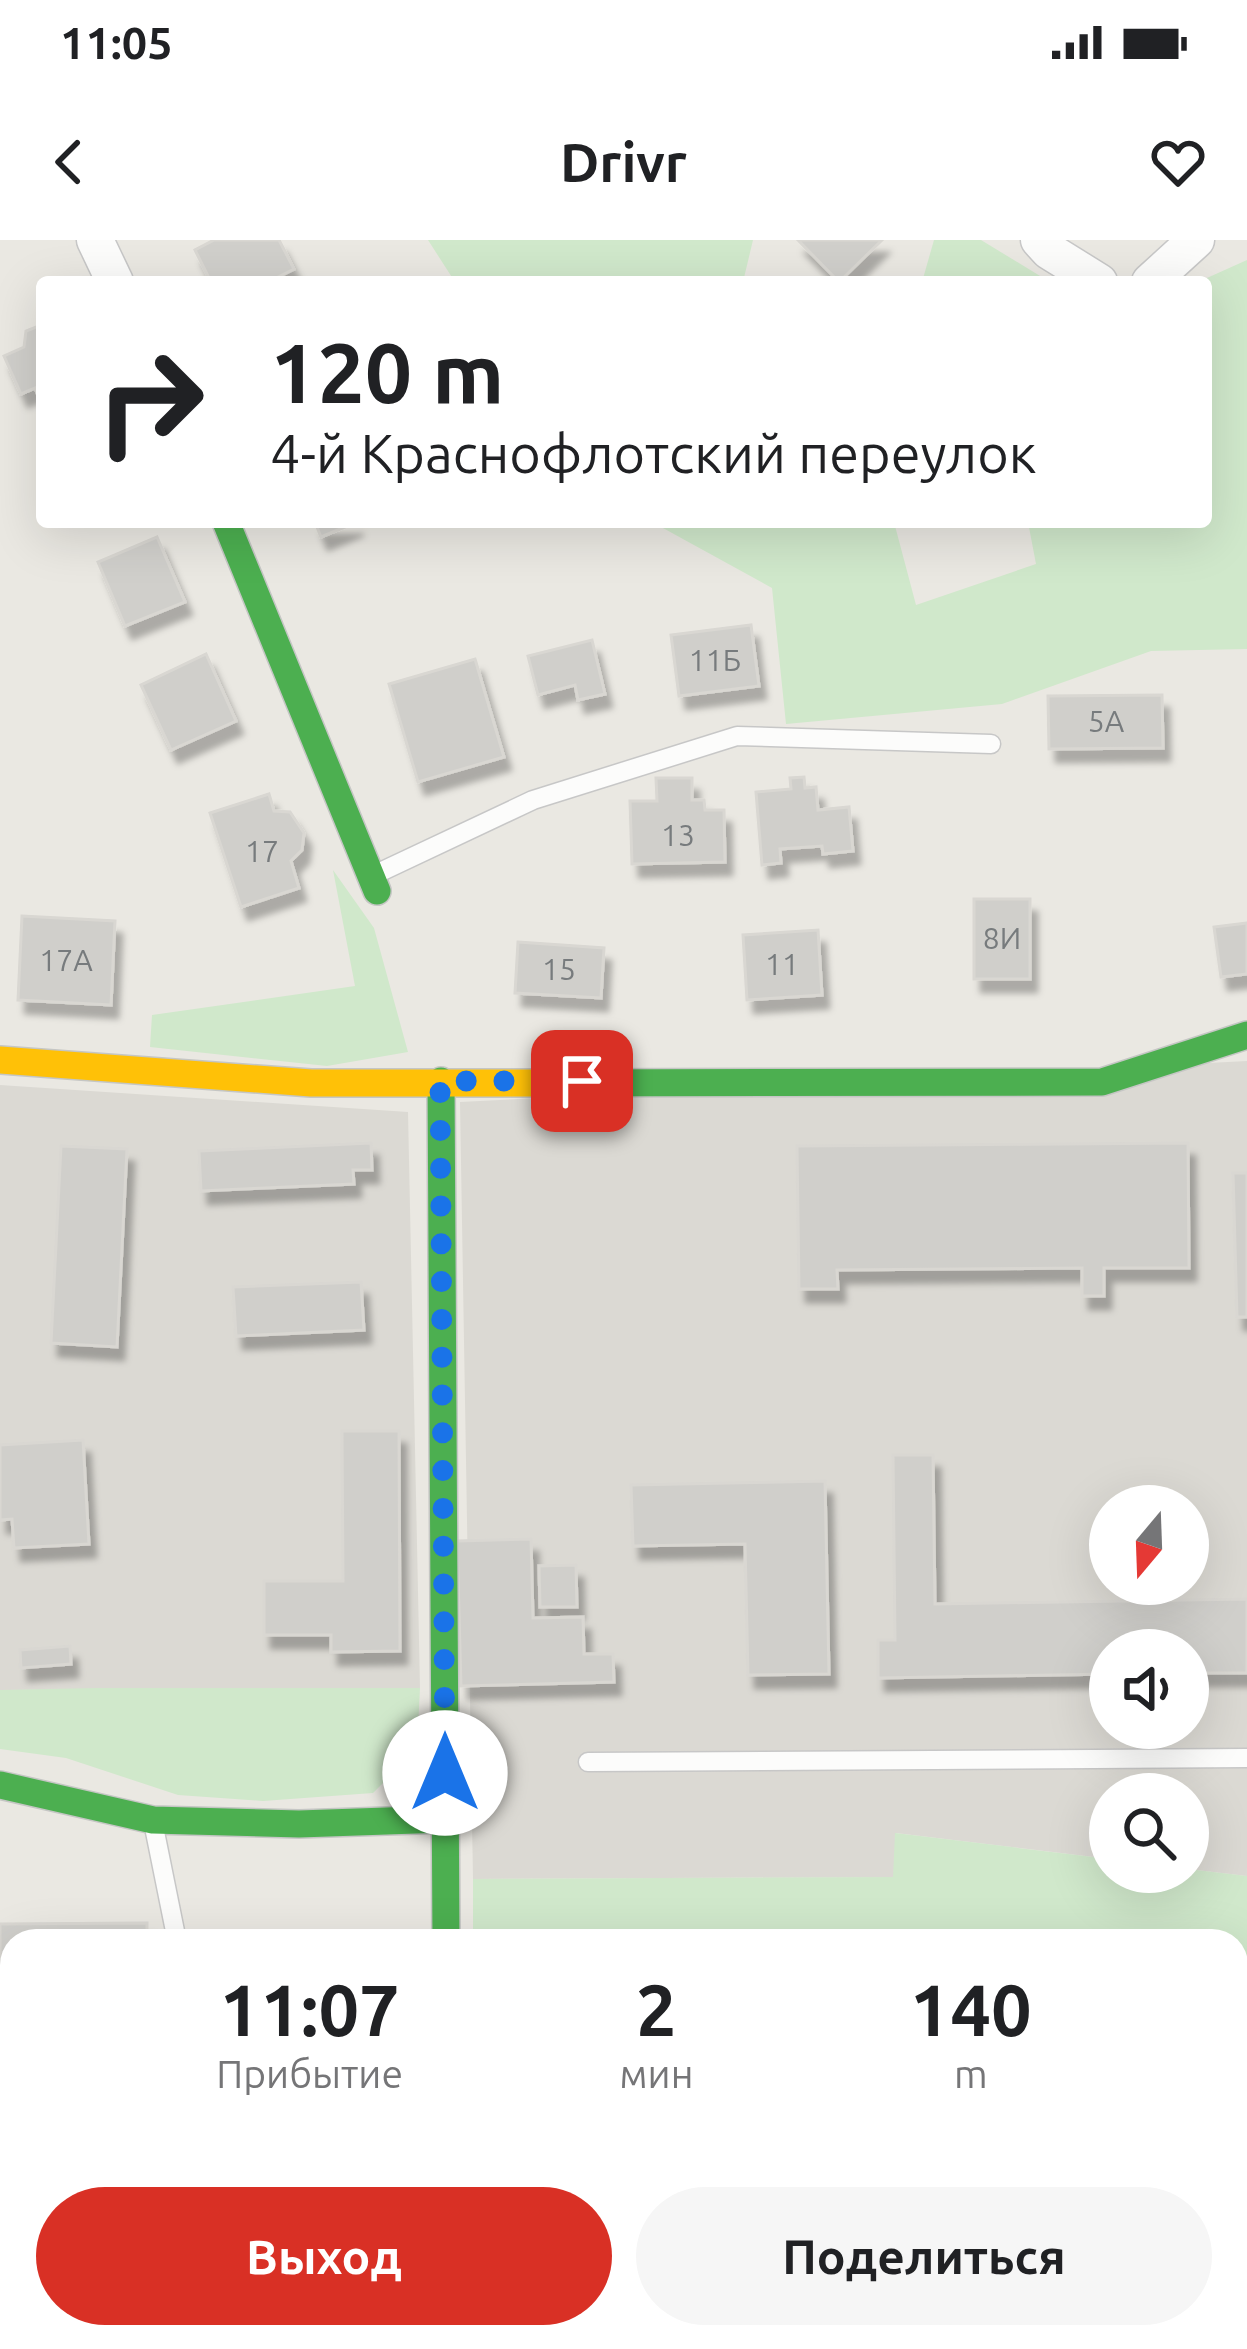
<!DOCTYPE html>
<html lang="ru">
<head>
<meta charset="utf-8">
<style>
  :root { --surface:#fff; --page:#f6f6f6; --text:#202124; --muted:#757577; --accent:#d93025 }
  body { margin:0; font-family:Ubuntu,sans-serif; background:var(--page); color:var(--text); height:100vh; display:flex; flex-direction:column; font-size:45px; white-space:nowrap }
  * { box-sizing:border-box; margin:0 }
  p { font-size:39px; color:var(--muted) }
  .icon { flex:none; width:66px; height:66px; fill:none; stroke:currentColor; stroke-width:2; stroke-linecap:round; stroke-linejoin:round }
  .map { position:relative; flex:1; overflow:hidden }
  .panel { position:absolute; left:0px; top:1689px; width:1248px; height:420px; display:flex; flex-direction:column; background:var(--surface); border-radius:36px 36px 0 0; box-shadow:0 12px 48px #0002 }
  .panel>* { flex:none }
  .guide { position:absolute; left:36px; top:36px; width:1176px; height:252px; border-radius:12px; box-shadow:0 12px 48px #0002; background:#fff; color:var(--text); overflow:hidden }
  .needle { width:78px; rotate:199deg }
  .fabs { position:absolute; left:1089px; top:1245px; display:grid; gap:24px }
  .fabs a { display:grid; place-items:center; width:120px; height:120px; border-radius:50%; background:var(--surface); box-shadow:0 12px 48px #0002; font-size:60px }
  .pin { position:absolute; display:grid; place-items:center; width:102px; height:102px; color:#fff; margin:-51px; border-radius:24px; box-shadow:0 6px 18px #0006 }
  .me { position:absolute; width:132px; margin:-66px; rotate:0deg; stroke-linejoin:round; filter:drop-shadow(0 0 9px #0008) }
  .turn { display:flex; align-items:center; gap:42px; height:252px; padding:0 36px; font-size:54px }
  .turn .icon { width:156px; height:156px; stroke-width:2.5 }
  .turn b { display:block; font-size:84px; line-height:102px }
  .eta { display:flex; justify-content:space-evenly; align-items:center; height:204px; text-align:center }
  .eta b { font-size:72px; font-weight:700; line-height:84px }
  .primary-button { display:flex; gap:24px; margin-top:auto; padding:24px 36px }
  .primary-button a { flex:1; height:138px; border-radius:72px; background:var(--accent); color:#fff; font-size:48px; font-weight:700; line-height:138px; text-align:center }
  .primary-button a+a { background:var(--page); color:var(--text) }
  .status { display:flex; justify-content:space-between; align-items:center; height:84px; padding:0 60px; background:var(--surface); direction:ltr }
  .status svg { height:33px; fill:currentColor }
  header { display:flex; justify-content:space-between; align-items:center; height:156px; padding:0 36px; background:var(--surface); font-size:54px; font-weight:700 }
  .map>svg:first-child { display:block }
  .industrial { fill:#dbd9d3; fill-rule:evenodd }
  .green { fill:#d0e8cb }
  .building { fill:#d0cfcb; stroke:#d9d7d2; stroke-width:3; filter:url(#shadow) }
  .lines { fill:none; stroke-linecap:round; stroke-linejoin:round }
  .lane-casing { stroke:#c7c7c7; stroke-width:21 }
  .street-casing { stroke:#c7c7c7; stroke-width:39 }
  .fast-casing { stroke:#c5c6c4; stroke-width:30 }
  .slow-casing { stroke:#c5c6c4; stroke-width:30 }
  .lane { stroke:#fcfcfb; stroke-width:18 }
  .street { stroke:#fcfcfb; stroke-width:36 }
  .fast { stroke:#4caf50; stroke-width:27 }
  .slow { stroke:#ffc107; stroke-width:27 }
  .route { stroke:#1a73e8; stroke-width:21; stroke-dasharray:0 37.8 }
  .labels { text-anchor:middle; stroke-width:9; stroke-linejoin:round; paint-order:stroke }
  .number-label { font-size:30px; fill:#777b7d }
</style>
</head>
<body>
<div class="status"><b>11:05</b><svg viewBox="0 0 49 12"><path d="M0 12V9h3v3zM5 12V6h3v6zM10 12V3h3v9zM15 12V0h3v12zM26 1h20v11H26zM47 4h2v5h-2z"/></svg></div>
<header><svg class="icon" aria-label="back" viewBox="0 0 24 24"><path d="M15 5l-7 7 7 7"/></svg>Drivr<svg class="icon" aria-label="heart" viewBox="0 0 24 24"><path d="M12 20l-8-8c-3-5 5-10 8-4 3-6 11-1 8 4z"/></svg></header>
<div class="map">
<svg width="1247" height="2109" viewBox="0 0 1247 2109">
  <defs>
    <filter id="shadow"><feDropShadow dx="7" dy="13" stdDeviation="3" flood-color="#0004"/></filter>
  </defs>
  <rect width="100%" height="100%" fill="#eae8e2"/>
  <!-- industrial -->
  <g class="industrial">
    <path d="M1247,821V1636L1188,1629V1554H1110V1619L896,1593L894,1637L473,1639L460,862ZM1110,1266H1188V1344H1110ZM1110,1410H1188V1488H1110Z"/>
    <polygon points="0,845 408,872 420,1448 0,1450"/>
  </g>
  <!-- green -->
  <g class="green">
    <polygon points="428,0 753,0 743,42 455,42"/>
    <polygon points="934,0 981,0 1050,42 922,42"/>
    <polygon points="1247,20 1247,409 1151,411 1002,464 786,484 772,348 652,282 894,282 916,365 1036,324 1028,282 1206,282 1206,42 1198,42"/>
    <polygon points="333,630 374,688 408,812 327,826 150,807 152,775 355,746"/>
    <polygon points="97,1448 420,1448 417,1509 373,1553 263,1561 178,1555 66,1518 0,1509 0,1450"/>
    <polygon points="895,1593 1110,1619 1110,1632 1188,1632 1188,1629 1247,1636 1247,2109 472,2109 472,2097 1236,2097 1236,1701 473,1701 473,1639 893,1637"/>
  </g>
  <!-- building -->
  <g class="building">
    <polygon points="214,0 279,0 294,29 268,42 211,42 195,10"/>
    <polygon points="798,0 882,0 839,42"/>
    <polygon points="36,87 42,89 42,157 39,158 35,148 21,154 4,116 24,107 26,91"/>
    <polygon points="315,282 357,282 321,297"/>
    <polygon points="157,297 185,362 125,386 98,322"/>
    <polygon points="751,385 759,446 679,456 671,395"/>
    <polygon points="592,400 605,454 578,460 575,445 538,455 528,416"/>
    <polygon points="206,414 236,481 171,510 141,445"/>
    <polygon points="475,419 504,517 418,542 389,444"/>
    <polygon points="1162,455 1163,508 1049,509 1048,456"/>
    <polygon points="804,537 805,548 816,547 818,570 849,567 853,611 823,614 822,606 780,609 781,623 762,625 756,552 791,549 790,538"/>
    <polygon points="656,538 692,538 692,560 704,560 705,570 724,570 725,622 632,624 630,561 657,561"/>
    <polygon points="269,554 274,571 290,572 304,593 302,610 291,621 299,648 241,667 210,573"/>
    <rect x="974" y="659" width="56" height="80"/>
    <polygon points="22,676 115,681 111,765 18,760"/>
    <polygon points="1247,683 1247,734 1221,737 1214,687"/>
    <polygon points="818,690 822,755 747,760 743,695"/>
    <polygon points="518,702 604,708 601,758 515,753"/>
    <polygon points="371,903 372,930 353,930 354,944 201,951 199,911"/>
    <polygon points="1188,903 1189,1028 1104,1028 1104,1056 1082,1056 1082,1028 837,1030 838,1049 799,1049 797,906"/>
    <polygon points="61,906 127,909 117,1107 51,1103"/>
    <polygon points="1233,933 1247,933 1247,1077 1237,1077"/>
    <polygon points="361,1042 364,1090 236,1096 233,1047"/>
    <polygon points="342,1191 399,1191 400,1411 331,1412 331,1395 264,1395 264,1341 343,1341"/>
    <polygon points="83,1200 89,1304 14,1308 12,1279 0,1280 0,1205"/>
    <polygon points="893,1215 933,1215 935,1364 1247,1359 1247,1433 1188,1433 1188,1410 1110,1410 1110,1434 878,1438 878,1400 895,1400"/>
    <polygon points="825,1241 829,1434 748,1435 745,1304 633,1306 631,1245"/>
    <polygon points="531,1299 533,1378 583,1377 584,1414 613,1414 614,1442 461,1446 457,1301"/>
    <polygon points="576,1325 577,1367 540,1367 539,1326"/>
    <polygon points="70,1406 71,1424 21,1428 20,1410"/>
    <polygon points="147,1683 147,1701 12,1701 12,1753 0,1753 0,1684"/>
    <polygon points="324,1692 325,1701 246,1701 246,1699"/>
    <polygon points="0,2068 12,2068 12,2097 125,2097 125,2109 0,2109"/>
  </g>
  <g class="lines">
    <defs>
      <g id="lane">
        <polyline points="376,634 533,560 737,496 991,504"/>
        <polyline points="588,1522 1247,1518"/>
        <polyline points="153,1582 177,1701"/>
        <polyline points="0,1781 12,1781"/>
        <polyline points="227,2097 228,2109"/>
      </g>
      <g id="street">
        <polyline points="95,0 115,42"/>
        <polyline points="1039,0 1049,11 1099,42"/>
        <polyline points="1150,42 1196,0"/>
        <polyline points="448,2097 448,2109"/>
      </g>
      <g id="fast">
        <polyline points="226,282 377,651"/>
        <polyline points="441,841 446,1701"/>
        <polyline points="556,843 1102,842 1247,795"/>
        <polyline points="0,1545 153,1580 299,1584 445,1579"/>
      </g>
      <polyline id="slow" points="0,820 311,843 556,843"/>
    </defs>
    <!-- lane casing -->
    <use href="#lane" class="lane-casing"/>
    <!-- street casing -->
    <use href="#street" class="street-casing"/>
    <!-- fast casing -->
    <use href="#fast" class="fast-casing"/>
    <!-- slow casing -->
    <use href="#slow" class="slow-casing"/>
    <!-- lane -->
    <use href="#lane" class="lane"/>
    <!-- street -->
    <use href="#street" class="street"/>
    <!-- fast -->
    <use href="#fast" class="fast"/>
    <!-- slow -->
    <use href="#slow" class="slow"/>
  </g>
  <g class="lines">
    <!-- route -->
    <polyline class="route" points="445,1533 440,841 582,841"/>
  </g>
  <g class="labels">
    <!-- number labels -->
    <g class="number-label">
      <text x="715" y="431">11Б</text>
      <text x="1106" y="492">5А</text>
      <text x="678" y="606">13</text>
      <text x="262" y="622">17</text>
      <text x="1002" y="709">8И</text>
      <text x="66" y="731">17А</text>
      <text x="782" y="735">11</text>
      <text x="559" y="740">15</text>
    </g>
  </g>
</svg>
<div class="fabs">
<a><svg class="needle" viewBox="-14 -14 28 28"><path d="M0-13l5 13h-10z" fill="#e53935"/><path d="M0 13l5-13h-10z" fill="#757577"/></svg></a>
<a><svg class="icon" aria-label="sound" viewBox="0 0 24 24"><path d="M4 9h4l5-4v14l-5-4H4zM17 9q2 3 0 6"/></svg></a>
<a><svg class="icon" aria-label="search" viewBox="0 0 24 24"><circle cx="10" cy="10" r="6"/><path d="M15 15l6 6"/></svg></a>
</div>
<div class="pin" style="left:582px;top:841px;background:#d93025"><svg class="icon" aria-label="arrive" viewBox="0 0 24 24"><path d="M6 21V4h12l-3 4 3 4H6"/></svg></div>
<svg class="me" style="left:445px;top:1533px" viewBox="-20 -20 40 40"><circle r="19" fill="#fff"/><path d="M0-13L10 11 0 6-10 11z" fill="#1a73e8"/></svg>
<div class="guide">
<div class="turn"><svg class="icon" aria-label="right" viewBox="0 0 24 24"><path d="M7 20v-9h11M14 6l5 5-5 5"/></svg><div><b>120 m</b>4-й Краснофлотский переулок</div></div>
</div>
<section class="panel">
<div class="eta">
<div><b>11:07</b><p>Прибытие</p></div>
<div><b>2</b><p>мин</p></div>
<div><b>140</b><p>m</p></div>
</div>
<div class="primary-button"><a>Выход</a><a>Поделиться</a></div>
</section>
</div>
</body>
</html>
